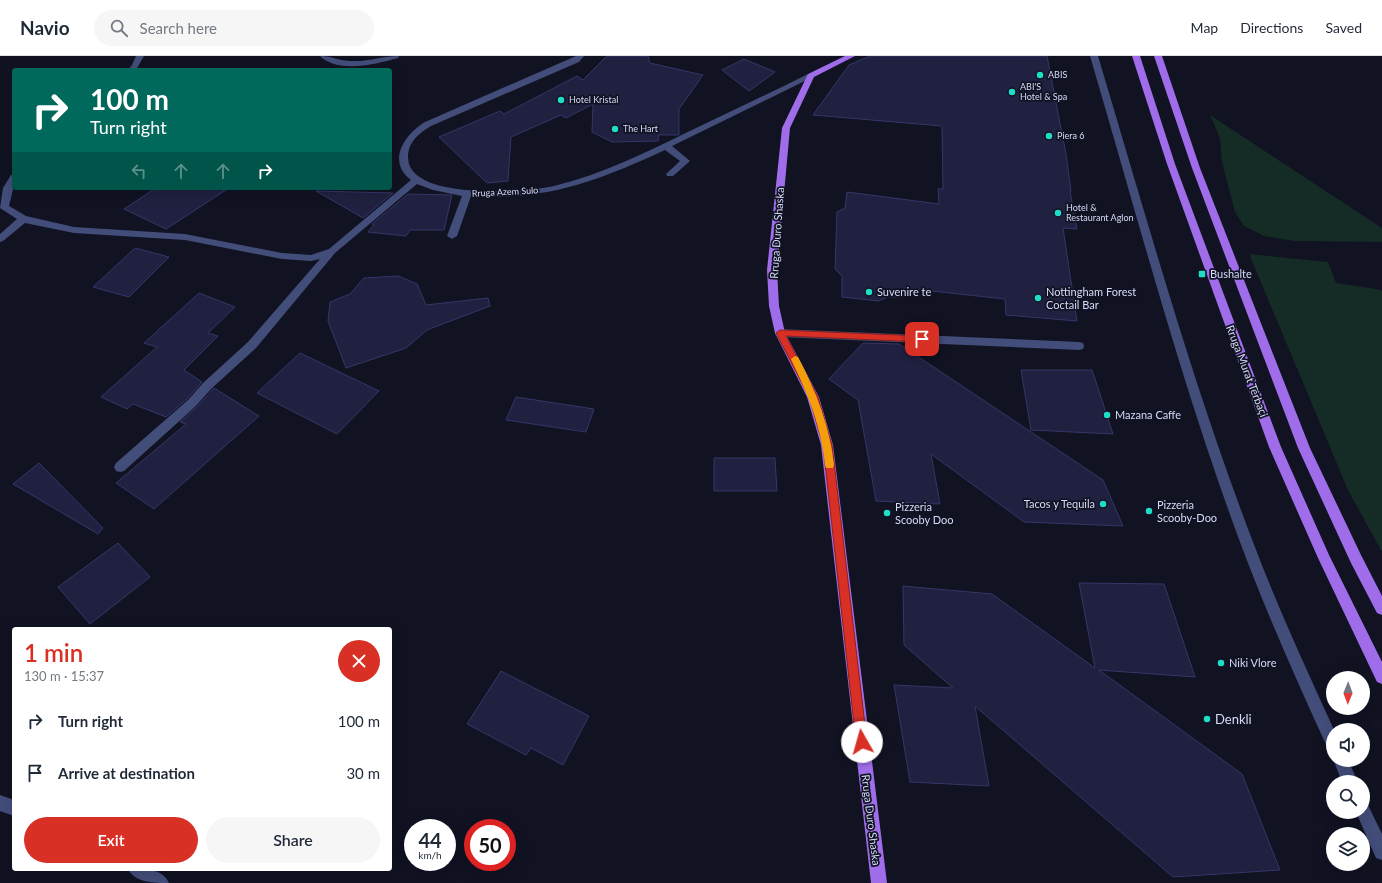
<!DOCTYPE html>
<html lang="en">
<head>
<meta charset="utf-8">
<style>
  :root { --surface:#fff; --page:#f6f6f7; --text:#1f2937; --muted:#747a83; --line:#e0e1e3; --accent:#d93025 }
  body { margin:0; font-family:Lato,sans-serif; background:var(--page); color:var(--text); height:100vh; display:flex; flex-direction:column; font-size:15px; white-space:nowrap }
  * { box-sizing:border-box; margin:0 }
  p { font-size:13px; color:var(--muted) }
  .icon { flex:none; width:22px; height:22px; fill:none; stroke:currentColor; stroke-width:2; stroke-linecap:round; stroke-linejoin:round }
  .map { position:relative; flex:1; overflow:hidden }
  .details { position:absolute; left:12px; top:571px; width:380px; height:244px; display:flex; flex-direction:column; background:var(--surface); border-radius:4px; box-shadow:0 4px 16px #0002 }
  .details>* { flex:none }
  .top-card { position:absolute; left:12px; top:12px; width:380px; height:122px; border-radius:4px; box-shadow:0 4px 16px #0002; background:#00695c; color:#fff; overflow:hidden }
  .needle { width:26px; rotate:181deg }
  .fabs { position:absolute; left:1326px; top:615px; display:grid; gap:8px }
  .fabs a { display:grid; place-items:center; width:44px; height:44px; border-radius:50%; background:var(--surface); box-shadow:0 4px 16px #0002; font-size:20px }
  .speed { position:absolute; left:404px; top:763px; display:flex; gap:8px; font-size:20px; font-weight:700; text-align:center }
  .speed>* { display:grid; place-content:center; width:52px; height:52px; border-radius:50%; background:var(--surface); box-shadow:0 4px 16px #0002; line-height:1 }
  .speed small { font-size:10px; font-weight:400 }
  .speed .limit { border:6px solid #d22; background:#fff; color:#111 }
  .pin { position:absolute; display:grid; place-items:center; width:34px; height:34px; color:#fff; margin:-17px; border-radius:8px; box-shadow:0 2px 6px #0006 }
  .me { position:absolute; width:44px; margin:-22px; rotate:353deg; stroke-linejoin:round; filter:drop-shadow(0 0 3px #0008) }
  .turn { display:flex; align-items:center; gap:14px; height:84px; padding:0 12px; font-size:18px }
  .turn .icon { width:52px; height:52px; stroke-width:2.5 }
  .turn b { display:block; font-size:28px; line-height:34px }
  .lanes { display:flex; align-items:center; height:38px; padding:0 12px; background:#0003; justify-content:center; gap:20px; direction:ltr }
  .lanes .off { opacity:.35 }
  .round { display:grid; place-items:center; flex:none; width:42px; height:42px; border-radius:21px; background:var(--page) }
  .headline { display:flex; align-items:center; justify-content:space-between; height:68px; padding:0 12px }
  h1 { font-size:24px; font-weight:600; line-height:30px; color:var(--accent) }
  .cta { display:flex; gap:8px; margin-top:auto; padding:8px 12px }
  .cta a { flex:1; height:46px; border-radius:24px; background:var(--accent); color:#fff; font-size:16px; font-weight:600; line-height:46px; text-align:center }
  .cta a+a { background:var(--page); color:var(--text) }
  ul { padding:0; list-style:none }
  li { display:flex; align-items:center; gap:12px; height:52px; padding:0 12px }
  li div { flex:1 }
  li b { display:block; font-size:15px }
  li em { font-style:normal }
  header { display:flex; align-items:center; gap:24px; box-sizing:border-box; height:56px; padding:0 20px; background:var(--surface); border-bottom:1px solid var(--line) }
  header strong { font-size:19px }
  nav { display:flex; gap:22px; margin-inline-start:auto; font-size:14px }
  .search { width:280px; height:36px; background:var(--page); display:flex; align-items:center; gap:10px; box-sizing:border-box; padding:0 14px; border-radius:22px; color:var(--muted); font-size:15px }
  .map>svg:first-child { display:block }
  .green { fill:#152b25 }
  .building { fill:#202040; stroke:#353669 }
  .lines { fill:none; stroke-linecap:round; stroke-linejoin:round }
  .minor { fill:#424d7a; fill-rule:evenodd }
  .major { fill:#a06dea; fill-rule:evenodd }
  .route { fill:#d93025; stroke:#8d1f18 }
  .slow { fill:#f59e0b }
  .poi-dot { fill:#1fddc6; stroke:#111222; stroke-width:1.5 }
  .labels { text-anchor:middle; stroke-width:3.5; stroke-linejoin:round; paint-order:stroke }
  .far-poi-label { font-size:9px; fill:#d7dbf9; stroke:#111222; text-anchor:start }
  .far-street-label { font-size:9px; fill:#d7dbf9; stroke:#111222 }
  .street-label { font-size:11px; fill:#d7dbf9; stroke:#111222 }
  .poi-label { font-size:11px; fill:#d7dbf9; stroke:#111222; text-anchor:start }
  .near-poi-label { font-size:13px; fill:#d7dbf9; stroke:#111222; text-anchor:start }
</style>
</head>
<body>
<header>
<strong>Navio</strong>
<div class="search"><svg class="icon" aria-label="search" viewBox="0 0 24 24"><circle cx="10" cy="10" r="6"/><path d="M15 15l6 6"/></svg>Search here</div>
<nav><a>Map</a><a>Directions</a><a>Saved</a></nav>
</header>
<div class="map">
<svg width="1382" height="827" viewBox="0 0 1382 827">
  <rect width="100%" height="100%" fill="#111222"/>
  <!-- green -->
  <g class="green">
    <polygon points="1210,59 1382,172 1382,186 1294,185 1264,180 1244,170 1235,156 1222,106 1220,82"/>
    <polygon points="1249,198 1328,206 1336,227 1376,233 1382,235 1382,496 1348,434"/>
  </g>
  <!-- building -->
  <g class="building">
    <polygon points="607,0 648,0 650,7 703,19 679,53 679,79 659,79 658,85 612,86 592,76 593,48 566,62 561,59 511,81 508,125 487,127 439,81 500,55 504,58 577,20 583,24"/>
    <polygon points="870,0 1047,0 1066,98 1071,135 1070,135 1077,173 1063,172 1077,265 1006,259 1005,243 904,232 903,241 888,241 878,245 842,241 842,220 835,213 837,156 845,152 847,136 939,148 938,133 943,133 942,70 813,59 849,9"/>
    <polygon points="744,3 775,16 749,35 722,14"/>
    <polygon points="156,132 229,132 166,173 124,153"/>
    <polygon points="316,135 393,137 363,162"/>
    <polygon points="408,138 452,139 444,174 410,174 406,180 368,176 374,169 372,168"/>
    <polygon points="135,192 169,201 129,241 93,231"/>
    <polygon points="398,220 417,228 426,249 488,242 490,250 427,274 406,292 346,312 328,265 330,246 350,238 364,222"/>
    <polygon points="199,237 235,251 208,277 218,280 184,314 202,326 187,343 166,361 133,348 127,353 101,341 157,291 144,287"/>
    <polygon points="863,287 899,288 1103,424 1123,470 1024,466 931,398 940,448 876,445 858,344 829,323"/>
    <polygon points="300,297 379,335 337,378 257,337"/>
    <polygon points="1021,314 1092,314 1113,378 1031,374"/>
    <polygon points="214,332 259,360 154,453 116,427 186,368 180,366 197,351"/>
    <polygon points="516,341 594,353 586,376 506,364"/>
    <polygon points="714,402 775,402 777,435 714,435"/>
    <polygon points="39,407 103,472 98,478 13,428"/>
    <polygon points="118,487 150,521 90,568 58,531"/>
    <polygon points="1079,527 1164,528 1195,621 1099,614 1242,718 1280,814 1173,821 975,650 989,730 910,726 894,629 953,632 904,589 903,530 992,538 1095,612"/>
    <polygon points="501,615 589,660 563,709 531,692 526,699 467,668"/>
  </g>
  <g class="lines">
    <!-- minor -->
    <g class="minor">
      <polygon points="136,0 144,0 136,14 128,14 132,9"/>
      <path d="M320,0C331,0 340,5 351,5C368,6 383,0 399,0L398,2C377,8 338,18 320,0Z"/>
      <path d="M576,0H584L579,6L431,70C418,78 408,86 408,102C409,145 527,136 554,130C603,118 649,95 694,73C732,55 770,37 808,18H811L815,20L672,90L690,105L673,120H667L666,118L680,105L665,94C598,125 546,145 471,140L457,180L452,183L447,180L462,140L433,134L417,128L335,197L256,292L211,333L196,350L124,415L120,416L116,415L114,411L116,407L188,344L203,327L248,286L320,203L311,205L282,203L185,184L74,177L25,167L3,185L0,186V178L17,163L0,152L3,132L11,119L14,118V129L9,150L26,160L74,171L185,178L282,197L311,199L329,193L411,124C386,105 405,78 425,66Z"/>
      <path d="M1090,0H1098C1147,163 1192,327 1253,486C1277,550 1306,612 1334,674H1333V695L1328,693C1297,625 1266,556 1240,486C1181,327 1138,163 1090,0Z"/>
      <polygon points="780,273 1079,286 1083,287 1084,290 1083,293 1079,294 780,281 776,280 775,277 776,274"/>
      <polygon points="1333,703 1348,704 1358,726 1342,726"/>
      <polygon points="0,739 14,744 14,760 0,755"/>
      <polygon points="1363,746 1368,749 1382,778 1382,804 1376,802 1356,756 1363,756"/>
      <path d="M128,813C143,813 162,811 169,827C154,827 135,827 128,813Z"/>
    </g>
    <!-- major -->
    <g class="major">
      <polygon points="845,0 855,0 814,21 790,72 777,214 779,250 785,277 819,341 833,389 887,827 871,827 821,389 807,341 775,277 769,250 767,214 782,72 808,18"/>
      <polygon points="1132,0 1140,0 1175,108 1281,391 1329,499 1382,606 1382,628 1377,626 1318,502 1269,391 1167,108"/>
      <polygon points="1154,0 1162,0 1200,112 1310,392 1361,499 1382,540 1382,559 1377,557 1351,507 1298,392 1192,112"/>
    </g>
  </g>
  <!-- route -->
  <polygon class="route" points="780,274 922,280 926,283 922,286 786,280 818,341 832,389 867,686 865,689 862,691 858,689 856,686 823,389 809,341 776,277"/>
  <!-- slow -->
  <path class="slow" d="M795,300L798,301C816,335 830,371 834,409L833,412H826L825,409C821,369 808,339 791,303Z"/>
  <!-- markers -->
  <g class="poi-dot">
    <circle cx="1040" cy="19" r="4"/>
    <circle cx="1012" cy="36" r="4"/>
    <circle cx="561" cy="44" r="4"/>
    <circle cx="615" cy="73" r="4"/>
    <circle cx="1049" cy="80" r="4"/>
    <circle cx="1058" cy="157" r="4"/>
    <rect x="1198" y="214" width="8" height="8" rx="2"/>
    <circle cx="869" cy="236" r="4"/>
    <circle cx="1038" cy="242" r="4"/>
    <circle cx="1107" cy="359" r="4"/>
    <circle cx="1103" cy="448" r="4"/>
    <circle cx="1149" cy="455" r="4"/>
    <circle cx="887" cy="457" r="4"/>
    <circle cx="1221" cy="607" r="4"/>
    <circle cx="1207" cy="663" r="4"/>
  </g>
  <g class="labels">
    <!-- far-poi labels -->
    <g class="far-poi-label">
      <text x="1048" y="22">ABIS</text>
      <text x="1020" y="34">ABI'S<tspan x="1020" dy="10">Hotel &amp; Spa</tspan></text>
      <text x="569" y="47">Hotel Kristal</text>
      <text x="623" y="76">The Hart</text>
      <text x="1057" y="83">Piera 6</text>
      <text x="1066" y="155">Hotel &amp;<tspan x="1066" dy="10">Restaurant Aglon</tspan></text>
    </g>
    <!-- far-street labels -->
    <g class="far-street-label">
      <text transform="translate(505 136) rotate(-3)" y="3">Rruga Azem Sulo</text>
    </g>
    <!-- street labels -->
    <g class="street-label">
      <text transform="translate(777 177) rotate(-86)" y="4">Rruga Duro Shaska</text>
      <text transform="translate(1247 315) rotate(69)" y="4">Rruga Murat Tërbaçi</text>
      <text transform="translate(871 764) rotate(83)" y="4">Rruga Duro Shaska</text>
    </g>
    <!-- poi labels -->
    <g class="poi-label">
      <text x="1210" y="222">Bushalte</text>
      <text x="877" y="240">Suvenire te</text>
      <text x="1046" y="240">Nottingham Forest<tspan x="1046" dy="13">Coctail Bar</tspan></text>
      <text x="1115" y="363">Mazana Caffe</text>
      <text x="1095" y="452" text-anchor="end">Tacos y Tequila</text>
      <text x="1157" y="453">Pizzeria<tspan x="1157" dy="13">Scooby-Doo</tspan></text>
      <text x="895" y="455">Pizzeria<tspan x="895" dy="13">Scooby Doo</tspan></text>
      <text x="1229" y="611">Niki Vlore</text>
    </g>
    <!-- near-poi labels -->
    <g class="near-poi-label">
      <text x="1215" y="668">Denkli</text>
    </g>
  </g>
</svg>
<div class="fabs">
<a><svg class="needle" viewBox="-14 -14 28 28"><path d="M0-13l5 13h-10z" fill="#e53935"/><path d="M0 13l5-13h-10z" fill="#747a83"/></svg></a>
<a><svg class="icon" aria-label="sound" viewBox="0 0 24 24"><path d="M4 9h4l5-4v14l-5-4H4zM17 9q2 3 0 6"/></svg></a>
<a><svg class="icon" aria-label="search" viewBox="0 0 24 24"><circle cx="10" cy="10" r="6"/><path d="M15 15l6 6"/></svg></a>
<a><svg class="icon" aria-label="layers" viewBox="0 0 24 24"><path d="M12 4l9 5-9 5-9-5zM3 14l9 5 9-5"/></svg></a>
</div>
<div class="speed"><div>44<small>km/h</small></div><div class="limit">50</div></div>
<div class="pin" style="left:922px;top:283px;background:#d93025"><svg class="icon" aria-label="arrive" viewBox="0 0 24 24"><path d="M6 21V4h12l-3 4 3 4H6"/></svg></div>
<svg class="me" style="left:862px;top:686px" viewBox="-20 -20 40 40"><circle r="19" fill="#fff"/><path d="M0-13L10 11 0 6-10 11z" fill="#d93025"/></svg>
<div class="top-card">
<div class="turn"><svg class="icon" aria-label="right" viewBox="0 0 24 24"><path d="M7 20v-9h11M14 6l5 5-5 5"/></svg><div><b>100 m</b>Turn right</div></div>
<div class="lanes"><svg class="icon off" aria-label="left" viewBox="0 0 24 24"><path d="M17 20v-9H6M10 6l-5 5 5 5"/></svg><svg class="icon off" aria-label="ahead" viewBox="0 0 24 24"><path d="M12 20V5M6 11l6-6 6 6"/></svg><svg class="icon off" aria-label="ahead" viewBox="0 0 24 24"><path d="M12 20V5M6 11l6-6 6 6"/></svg><svg class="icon" aria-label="right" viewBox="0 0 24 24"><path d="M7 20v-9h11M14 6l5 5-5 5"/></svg></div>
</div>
<section class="details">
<div class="headline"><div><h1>1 min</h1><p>130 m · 15:37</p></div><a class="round" style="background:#d93025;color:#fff"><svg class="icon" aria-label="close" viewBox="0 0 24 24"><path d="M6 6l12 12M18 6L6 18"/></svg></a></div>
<ul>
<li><svg class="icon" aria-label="right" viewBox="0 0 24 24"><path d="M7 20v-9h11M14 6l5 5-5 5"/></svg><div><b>Turn right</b></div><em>100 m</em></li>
<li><svg class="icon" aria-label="arrive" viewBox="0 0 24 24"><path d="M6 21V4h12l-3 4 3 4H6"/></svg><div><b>Arrive at destination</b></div><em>30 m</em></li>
</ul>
<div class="cta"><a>Exit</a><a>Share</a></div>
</section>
</div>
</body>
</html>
